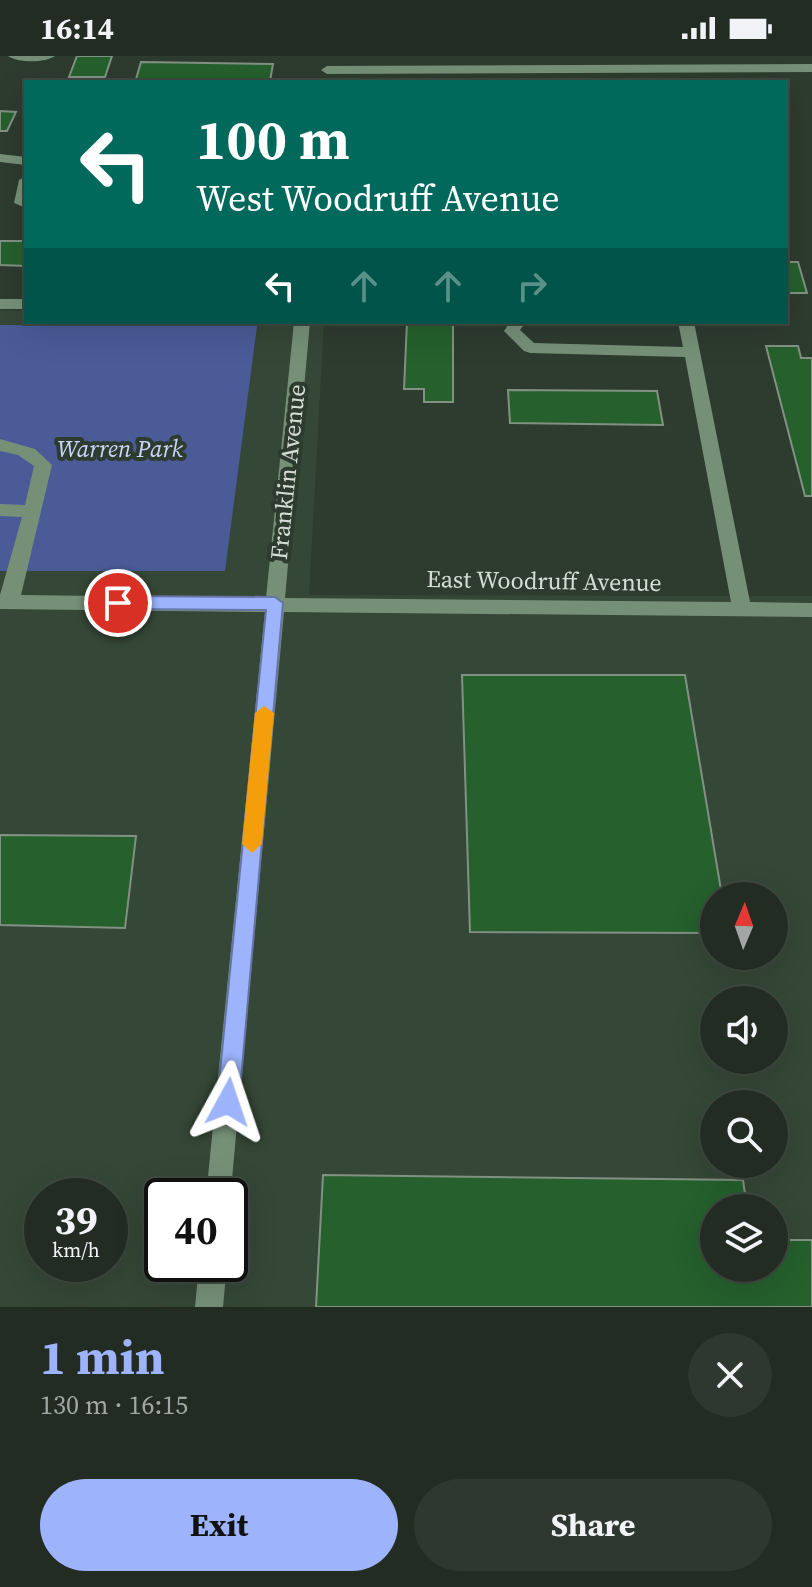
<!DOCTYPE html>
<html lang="en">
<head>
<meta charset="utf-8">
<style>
  :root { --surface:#222c23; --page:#2e3830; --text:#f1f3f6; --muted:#a2a7a6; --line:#3f4841; --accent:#9db4fd }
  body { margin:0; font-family:"Source Serif 4",serif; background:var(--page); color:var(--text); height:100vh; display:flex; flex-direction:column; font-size:30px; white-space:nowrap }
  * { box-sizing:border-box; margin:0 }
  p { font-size:26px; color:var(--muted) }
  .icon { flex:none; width:44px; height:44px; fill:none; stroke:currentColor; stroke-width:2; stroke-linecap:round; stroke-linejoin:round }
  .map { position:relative; height:1251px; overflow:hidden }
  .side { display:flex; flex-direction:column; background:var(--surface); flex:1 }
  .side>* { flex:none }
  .top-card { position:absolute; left:24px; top:24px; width:764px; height:244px; border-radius:0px; box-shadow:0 8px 32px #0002,0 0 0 2px var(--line); background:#00695c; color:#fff; overflow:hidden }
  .needle { width:52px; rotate:2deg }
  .tools { position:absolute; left:700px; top:826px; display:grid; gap:16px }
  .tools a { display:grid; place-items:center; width:88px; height:88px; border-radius:50%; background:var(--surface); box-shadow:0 8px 32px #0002,0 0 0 2px var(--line); font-size:40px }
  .speed { position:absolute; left:24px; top:1122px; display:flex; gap:16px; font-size:40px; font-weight:700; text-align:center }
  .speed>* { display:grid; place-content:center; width:104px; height:104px; border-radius:50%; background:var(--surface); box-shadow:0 8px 32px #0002,0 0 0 2px var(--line); line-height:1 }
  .speed small { font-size:20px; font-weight:400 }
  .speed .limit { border:4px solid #111; border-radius:12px; background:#fff; color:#111 }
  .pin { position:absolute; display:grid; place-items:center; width:68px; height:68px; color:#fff; margin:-34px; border:4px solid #fff; border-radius:50%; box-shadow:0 2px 8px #0007 }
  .me { position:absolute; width:88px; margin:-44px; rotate:5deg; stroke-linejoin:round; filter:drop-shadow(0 0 6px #0008) }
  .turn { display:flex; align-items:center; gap:28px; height:168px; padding:0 40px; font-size:36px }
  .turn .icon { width:104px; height:104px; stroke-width:2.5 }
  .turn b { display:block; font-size:56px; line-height:68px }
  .lanes { display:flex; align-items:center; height:76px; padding:0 40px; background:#0003; justify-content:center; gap:40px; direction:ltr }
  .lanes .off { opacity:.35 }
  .round { display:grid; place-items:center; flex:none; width:84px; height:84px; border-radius:42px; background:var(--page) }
  .summary { display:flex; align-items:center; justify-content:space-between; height:136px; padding:0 40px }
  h1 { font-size:48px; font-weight:700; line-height:60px; color:var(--accent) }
  .button { display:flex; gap:16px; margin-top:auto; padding:16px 40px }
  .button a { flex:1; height:92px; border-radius:48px; background:var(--accent); color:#111; font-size:32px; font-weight:700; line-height:92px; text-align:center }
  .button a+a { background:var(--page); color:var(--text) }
  .status { display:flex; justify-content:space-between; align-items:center; height:56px; padding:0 40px; background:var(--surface); direction:ltr }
  .status svg { height:22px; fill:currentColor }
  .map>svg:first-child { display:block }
  .built { fill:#354736; fill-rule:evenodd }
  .green { fill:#4a5b98 }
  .building { fill:#25602d; stroke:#829183; stroke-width:2 }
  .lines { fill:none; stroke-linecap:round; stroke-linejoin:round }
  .minor { fill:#769078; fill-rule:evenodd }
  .route { fill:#9db4fd; stroke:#6675a4; stroke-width:2 }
  .slow { fill:#f59e0b }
  .labels { text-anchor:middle; stroke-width:8; stroke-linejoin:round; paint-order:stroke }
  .park-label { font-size:24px; font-style:italic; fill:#c9d5fa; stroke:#2e3b2f }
  .street-label { font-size:24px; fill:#d5ded6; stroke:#2e3b2f }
</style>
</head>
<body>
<div class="status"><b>16:14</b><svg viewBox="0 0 49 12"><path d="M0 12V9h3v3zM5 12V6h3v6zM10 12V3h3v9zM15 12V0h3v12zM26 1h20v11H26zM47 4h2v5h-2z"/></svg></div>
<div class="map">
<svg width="812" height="1251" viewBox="0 0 812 1251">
  <rect width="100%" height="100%" fill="#2e3b2f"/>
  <!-- built -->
  <path class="built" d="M0,254L26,255V266H324L309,539L812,540V1251H0ZM714,840H774V900H714ZM714,944H774V1004H714ZM714,1048H774V1108H714ZM42,1140H110V1208H42ZM162,1140H230V1208H162ZM714,1152H774V1212H714Z"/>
  <!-- green -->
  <polygon class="green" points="0,269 257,270 225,515 0,515"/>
  <!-- building -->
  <g class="building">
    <polygon points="77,0 112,0 105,21 69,21"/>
    <polygon points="141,6 273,8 270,25 136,23"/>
    <polygon points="0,55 16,56 7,75 0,75"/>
    <polygon points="0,185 26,185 26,210 0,209"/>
    <polygon points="786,206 798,206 807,237 786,237"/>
    <polygon points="407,266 453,266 453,346 424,346 424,333 404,333"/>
    <polygon points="766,290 798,290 801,302 812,302 812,440 805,440"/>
    <polygon points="508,334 657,335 663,369 510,367"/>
    <polygon points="462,619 685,619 722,840 714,840 714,877 470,876"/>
    <polygon points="0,779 136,780 125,872 0,869"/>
    <polygon points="323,1119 743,1124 747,1152 714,1152 714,1212 774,1212 774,1184 812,1184 812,1251 316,1251"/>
  </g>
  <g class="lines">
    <!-- minor -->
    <g class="minor">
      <path d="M8,0H55C45,7 18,7 8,0Z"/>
      <polygon points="812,8 812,16 327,18 321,14 327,10"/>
      <polygon points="0,98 26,101 26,109 0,106"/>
      <polygon points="26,120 26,152 14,147 19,124"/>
      <rect x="0" y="243" width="26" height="10"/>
      <polygon points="294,266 310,266 285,542 731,546 685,301 530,297 524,295 504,275 510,266 526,266 520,274 534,287 683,291 678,266 694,266 750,546 812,547 812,561 284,556 230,1145 230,1140 206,1140 265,556 0,553 0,539 22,461 0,460 0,448 25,449 34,410 18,399 0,395 0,383 35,393 52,409 21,539 266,542"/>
      <polygon points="199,1208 227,1208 223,1251 195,1251"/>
    </g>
  </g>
  <!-- route -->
  <polygon class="route" points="118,540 275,541 283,547 239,1046 236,1054 228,1058 220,1054 217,1046 266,554 118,553 109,547"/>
  <!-- slow -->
  <polygon class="slow" points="264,650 274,657 262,788 252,797 242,788 255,657"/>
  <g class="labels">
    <!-- park labels -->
    <g class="park-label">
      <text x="120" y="401">Warren Park</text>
    </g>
    <!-- street labels -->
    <g class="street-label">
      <text transform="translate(288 416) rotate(-84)" y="8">Franklin Avenue</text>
      <text transform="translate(544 525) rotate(1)" y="8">East Woodruff Avenue</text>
    </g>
  </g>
</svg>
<div class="tools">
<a><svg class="needle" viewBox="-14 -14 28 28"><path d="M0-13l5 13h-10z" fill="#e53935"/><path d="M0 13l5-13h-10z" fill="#a2a7a6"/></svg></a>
<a><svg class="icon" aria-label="sound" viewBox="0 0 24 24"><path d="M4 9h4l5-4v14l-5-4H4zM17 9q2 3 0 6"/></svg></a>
<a><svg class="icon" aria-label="search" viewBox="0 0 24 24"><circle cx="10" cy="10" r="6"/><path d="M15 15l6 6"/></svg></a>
<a><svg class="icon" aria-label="layers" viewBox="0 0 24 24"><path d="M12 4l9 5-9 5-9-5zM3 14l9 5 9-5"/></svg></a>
</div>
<div class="speed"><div>39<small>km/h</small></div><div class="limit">40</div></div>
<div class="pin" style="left:118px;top:547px;background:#d93025"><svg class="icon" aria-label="arrive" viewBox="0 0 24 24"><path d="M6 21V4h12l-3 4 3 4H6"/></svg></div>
<svg class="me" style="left:228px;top:1046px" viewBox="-20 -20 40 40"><path d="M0-17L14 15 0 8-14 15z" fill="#9db4fd" stroke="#fff" stroke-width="4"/></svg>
<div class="top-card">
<div class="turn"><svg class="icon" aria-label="left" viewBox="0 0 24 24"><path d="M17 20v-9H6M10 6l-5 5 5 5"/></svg><div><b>100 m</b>West Woodruff Avenue</div></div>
<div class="lanes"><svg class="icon" aria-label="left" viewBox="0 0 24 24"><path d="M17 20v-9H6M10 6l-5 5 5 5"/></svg><svg class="icon off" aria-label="ahead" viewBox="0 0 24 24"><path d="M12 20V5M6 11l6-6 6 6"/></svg><svg class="icon off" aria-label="ahead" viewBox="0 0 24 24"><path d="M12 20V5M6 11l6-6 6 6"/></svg><svg class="icon off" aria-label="right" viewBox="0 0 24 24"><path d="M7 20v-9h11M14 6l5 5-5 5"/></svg></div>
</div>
</div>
<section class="side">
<div class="summary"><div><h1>1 min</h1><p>130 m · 16:15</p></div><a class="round"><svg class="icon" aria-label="close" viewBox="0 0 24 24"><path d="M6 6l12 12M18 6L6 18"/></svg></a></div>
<div class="button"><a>Exit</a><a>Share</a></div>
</section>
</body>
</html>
